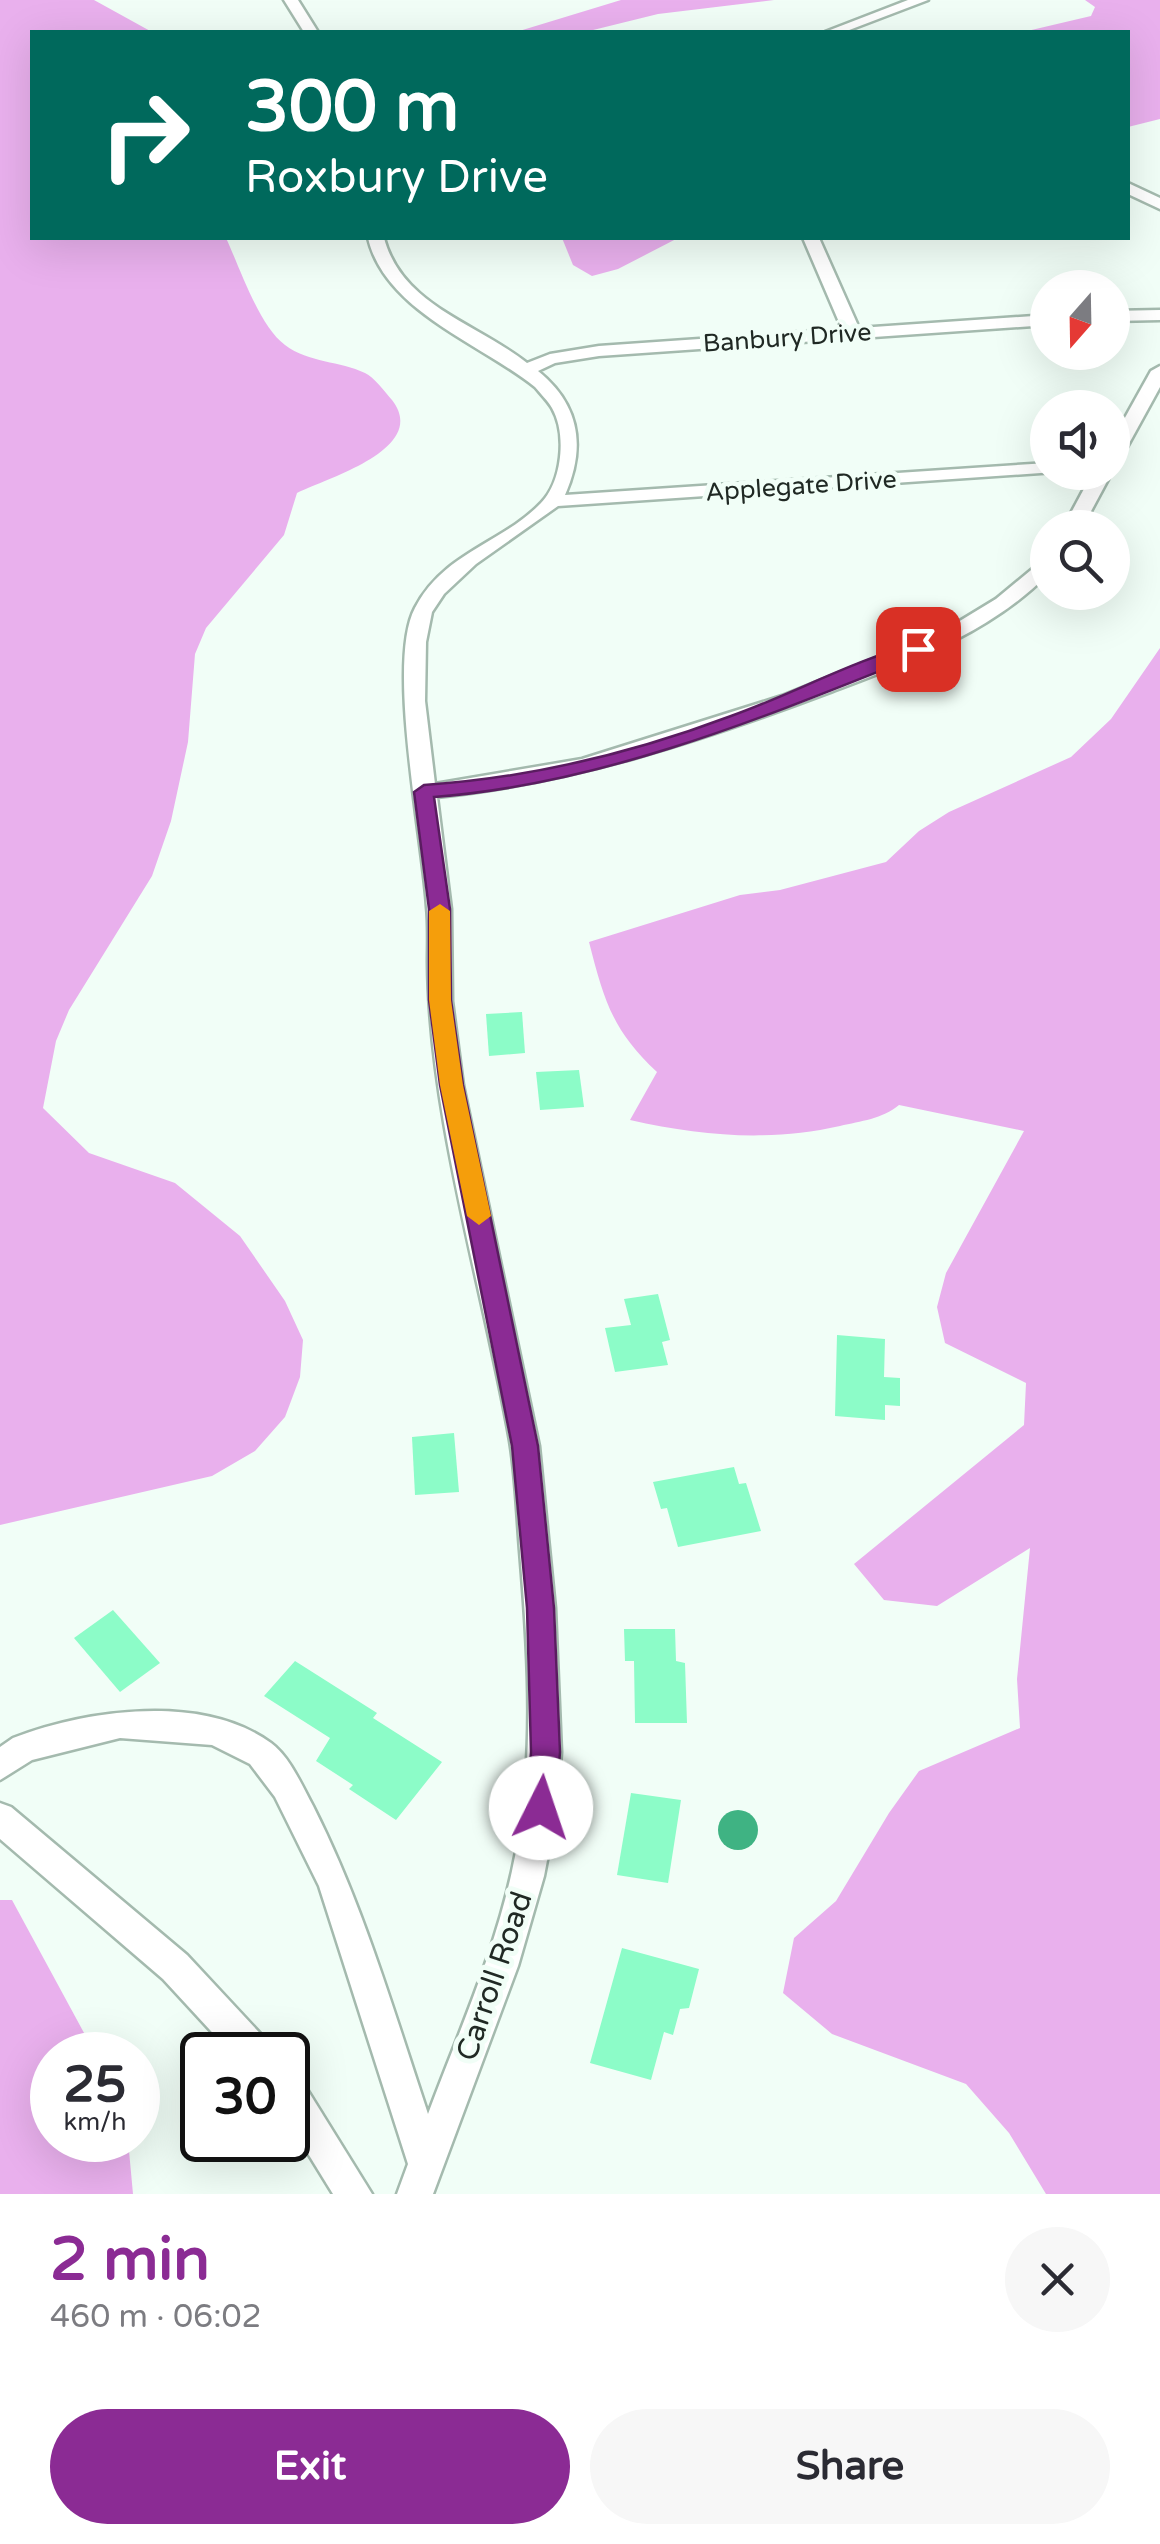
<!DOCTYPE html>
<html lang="en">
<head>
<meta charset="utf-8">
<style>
  :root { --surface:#fff; --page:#f7f7f7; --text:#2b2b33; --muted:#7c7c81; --accent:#8b2b94 }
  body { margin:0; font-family:"Varela Round",sans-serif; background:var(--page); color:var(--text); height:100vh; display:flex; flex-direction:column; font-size:38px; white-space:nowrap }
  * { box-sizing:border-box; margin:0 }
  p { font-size:32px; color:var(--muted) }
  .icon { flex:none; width:55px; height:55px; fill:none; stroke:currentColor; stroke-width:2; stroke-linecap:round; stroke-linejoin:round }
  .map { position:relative; height:2194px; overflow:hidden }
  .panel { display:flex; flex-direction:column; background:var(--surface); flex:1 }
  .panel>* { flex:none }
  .guide { position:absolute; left:30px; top:30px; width:1100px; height:210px; border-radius:0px; box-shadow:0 10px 40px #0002; background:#00695c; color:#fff; overflow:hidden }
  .needle { width:65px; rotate:200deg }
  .buttons { position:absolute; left:1030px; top:270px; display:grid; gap:20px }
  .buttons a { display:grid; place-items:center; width:100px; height:100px; border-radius:50%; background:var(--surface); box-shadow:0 10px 40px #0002; font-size:50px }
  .speed { position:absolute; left:30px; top:2032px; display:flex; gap:20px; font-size:50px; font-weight:700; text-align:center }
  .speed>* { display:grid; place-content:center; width:130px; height:130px; border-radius:50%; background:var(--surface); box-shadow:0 10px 40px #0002; line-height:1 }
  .speed small { font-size:25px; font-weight:400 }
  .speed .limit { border:5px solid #111; border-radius:15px; background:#fff; color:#111 }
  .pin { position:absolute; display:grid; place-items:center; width:85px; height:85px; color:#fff; margin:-42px; border-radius:20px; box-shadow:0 5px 15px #0006 }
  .me { position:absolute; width:110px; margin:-55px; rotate:4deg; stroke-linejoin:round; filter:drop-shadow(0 0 8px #0008) }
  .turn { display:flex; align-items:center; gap:35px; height:210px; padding:0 50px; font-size:45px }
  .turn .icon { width:130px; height:130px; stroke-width:2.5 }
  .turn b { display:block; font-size:70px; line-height:85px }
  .round { display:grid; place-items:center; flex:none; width:105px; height:105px; border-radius:52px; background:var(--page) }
  .overview { display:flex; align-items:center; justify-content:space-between; height:170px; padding:0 50px }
  h1 { font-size:60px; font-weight:700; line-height:75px; color:var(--accent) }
  .button { display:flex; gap:20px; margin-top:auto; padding:20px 50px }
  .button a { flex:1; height:115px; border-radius:60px; background:var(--accent); color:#fff; font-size:40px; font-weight:700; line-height:115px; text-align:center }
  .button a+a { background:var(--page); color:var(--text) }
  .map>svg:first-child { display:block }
  .green { fill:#e9b0ed }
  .water { fill:#3fb383 }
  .building { fill:#8cfcc8 }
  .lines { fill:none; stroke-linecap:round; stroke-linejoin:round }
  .minor-casing { stroke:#a4baae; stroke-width:5 }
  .minor { fill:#fff; fill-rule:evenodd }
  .route { fill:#8b2b94; stroke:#5a1c60; stroke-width:2.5 }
  .slow { fill:#f59e0b }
  .labels { text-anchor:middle; stroke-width:10; stroke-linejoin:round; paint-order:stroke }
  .far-street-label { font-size:25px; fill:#202924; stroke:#f1fef7 }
  .street-label { font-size:30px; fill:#202924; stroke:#f1fef7 }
</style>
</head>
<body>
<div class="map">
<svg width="1160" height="2194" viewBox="0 0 1160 2194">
  <rect width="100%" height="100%" fill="#f1fef7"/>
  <!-- green -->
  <g class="green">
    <path d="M0,0H94L152,32H32V238H226C240,268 259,326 285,345C309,363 340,361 365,373C374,377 385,392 392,400C430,449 327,478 297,493L284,535L206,628L195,654L188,742L171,821L152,876L69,1010L56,1041L43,1108L89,1153L175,1183L240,1236L285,1301L303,1340L300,1377L285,1417L255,1451L212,1476L0,1525Z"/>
    <polygon points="621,0 774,0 658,14 585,32 516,32"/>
    <polygon points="1085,0 1160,0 1160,119 1128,127 1128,32 1023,32 1091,16 1095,7"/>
    <polygon points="562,238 678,238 618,269 592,276 573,265"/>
    <path d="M1160,648V2194H1046L1009,2133L966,2084L832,2034L783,1993L794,1938L836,1901L889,1813L919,1771L1020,1728L1017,1679L1030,1548L937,1606L884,1600L854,1564L1024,1425L1026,1383L945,1343L937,1307L946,1273L1024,1131L899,1105C882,1119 861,1121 840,1126C768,1142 702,1136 630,1120L657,1072C612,1030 604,1000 589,942L740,895L780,890L886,862L919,831L949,812L1071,757L1111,719Z"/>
    <polygon points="0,1900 12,1900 96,2055 52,2055 52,2140 128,2140 133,2194 0,2194"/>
  </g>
  <!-- water -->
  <circle class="water" cx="738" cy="1830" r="20"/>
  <!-- building -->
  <g class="building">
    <polygon points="522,1012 525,1053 489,1056 486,1014"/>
    <polygon points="579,1070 584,1107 540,1110 536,1072"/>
    <polygon points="658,1294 670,1340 662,1342 668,1365 615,1372 605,1328 631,1325 624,1299"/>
    <polygon points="837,1335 885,1339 884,1377 900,1378 900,1406 885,1405 885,1420 835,1416"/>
    <polygon points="454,1433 459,1492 415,1495 412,1437"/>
    <polygon points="734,1467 739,1484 746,1483 761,1531 678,1547 667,1508 661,1509 653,1482"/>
    <polygon points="113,1610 160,1663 120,1692 74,1638"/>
    <polygon points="624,1629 675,1629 676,1661 685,1663 687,1723 635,1723 634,1661 625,1661"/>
    <polygon points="295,1661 377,1713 373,1718 442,1762 396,1820 349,1789 353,1785 316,1761 330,1738 264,1696"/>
    <polygon points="631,1793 681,1800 668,1883 617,1875"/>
    <polygon points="622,1948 699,1969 689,2008 680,2009 673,2035 664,2032 651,2080 590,2063"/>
  </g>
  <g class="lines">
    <defs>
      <g id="minor">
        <polygon points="284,0 298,0 318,32 304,32"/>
        <polygon points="908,0 928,0 844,32 825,32"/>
        <polygon points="1128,183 1160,198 1160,209 1128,194"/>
        <path d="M368,238H384C402,306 477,323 527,363L550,354L599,346L842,329L803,238H819L859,328L1048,315V325L599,356L555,363L538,371C580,405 586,447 565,495L1048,463V472H1055L558,506L476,564L444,594L432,612L426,642L425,701L435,784L582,759L782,696L945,630L996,599L1048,556V574C988,635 906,663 828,693C701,741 572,783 437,797L451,909L452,1001L463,1085L539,1446L555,1608L561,1752L557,1808L544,1876L518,1966L433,2194H397L408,2164L319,1886L275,1797L250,1764L212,1745L120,1738L32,1760L0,1780V1747L13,1738C87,1710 202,1693 271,1743C290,1757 302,1786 313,1806C363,1905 393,2009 428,2114C458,2034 494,1954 512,1871C536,1766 529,1658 520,1551C517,1515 516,1477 510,1441C483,1287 429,1117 428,962C428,944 429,925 427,907C423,840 386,662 415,608C444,552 503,543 541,503C562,482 567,434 552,408C548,401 540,393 535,387C480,343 385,311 368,238Z"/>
        <polygon points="1160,310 1160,320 1112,321 1112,311"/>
        <polygon points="1160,366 1160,387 1121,458 1112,463 1112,441 1151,371"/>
        <polygon points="1093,472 1112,472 1082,528 1063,528"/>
        <polygon points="0,1803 11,1807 187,1955 269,2043 274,2055 233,2055 163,1979 0,1839"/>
        <polygon points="288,2072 300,2078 372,2194 333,2194 288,2121"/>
      </g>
    </defs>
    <!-- minor casing -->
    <use href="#minor" class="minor-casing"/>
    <!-- minor -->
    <use href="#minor" class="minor"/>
  </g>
  <!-- route -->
  <path class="route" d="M918,643L928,649L925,653C767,716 605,784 434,797L450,909L451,1000L463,1085L538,1446L554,1608L560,1752L556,1808L552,1818L541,1822L531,1818L527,1808L531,1752L527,1608L512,1446L440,1085L429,1000V909L414,792L424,785C528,778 633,753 731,716C793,694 854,660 918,643Z"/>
  <!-- slow -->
  <polygon class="slow" points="440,904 450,911 451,1000 463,1085 491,1216 479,1225 467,1216 440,1085 429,1000 429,911"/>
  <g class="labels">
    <!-- far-street labels -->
    <g class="far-street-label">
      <text transform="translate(787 337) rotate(-4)" y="9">Banbury Drive</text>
      <text transform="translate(801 485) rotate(-4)" y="9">Applegate Drive</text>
    </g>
    <!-- street labels -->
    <g class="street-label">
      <text transform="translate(494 1976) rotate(-71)" y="10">Carroll Road</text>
    </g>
  </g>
</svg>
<div class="buttons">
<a><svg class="needle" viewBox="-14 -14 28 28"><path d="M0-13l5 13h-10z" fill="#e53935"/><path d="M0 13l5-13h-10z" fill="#7c7c81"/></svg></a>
<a><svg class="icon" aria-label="sound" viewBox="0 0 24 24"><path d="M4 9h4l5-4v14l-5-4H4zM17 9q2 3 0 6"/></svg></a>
<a><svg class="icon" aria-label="search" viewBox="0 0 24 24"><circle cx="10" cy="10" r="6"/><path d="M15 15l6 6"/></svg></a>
</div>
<div class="speed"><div>25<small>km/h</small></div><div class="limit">30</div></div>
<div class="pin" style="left:918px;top:649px;background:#d93025"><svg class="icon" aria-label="arrive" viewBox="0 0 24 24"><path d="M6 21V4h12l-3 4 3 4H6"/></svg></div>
<svg class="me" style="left:541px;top:1808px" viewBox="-20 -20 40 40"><circle r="19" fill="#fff"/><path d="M0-13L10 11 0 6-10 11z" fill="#8b2b94"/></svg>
<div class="guide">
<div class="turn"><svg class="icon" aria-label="right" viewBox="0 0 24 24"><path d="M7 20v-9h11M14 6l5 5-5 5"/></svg><div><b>300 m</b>Roxbury Drive</div></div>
</div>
</div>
<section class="panel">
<div class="overview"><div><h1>2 min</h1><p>460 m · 06:02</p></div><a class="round"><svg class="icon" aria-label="close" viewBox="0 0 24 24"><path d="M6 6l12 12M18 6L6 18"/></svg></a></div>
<div class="button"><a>Exit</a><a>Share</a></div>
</section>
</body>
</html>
